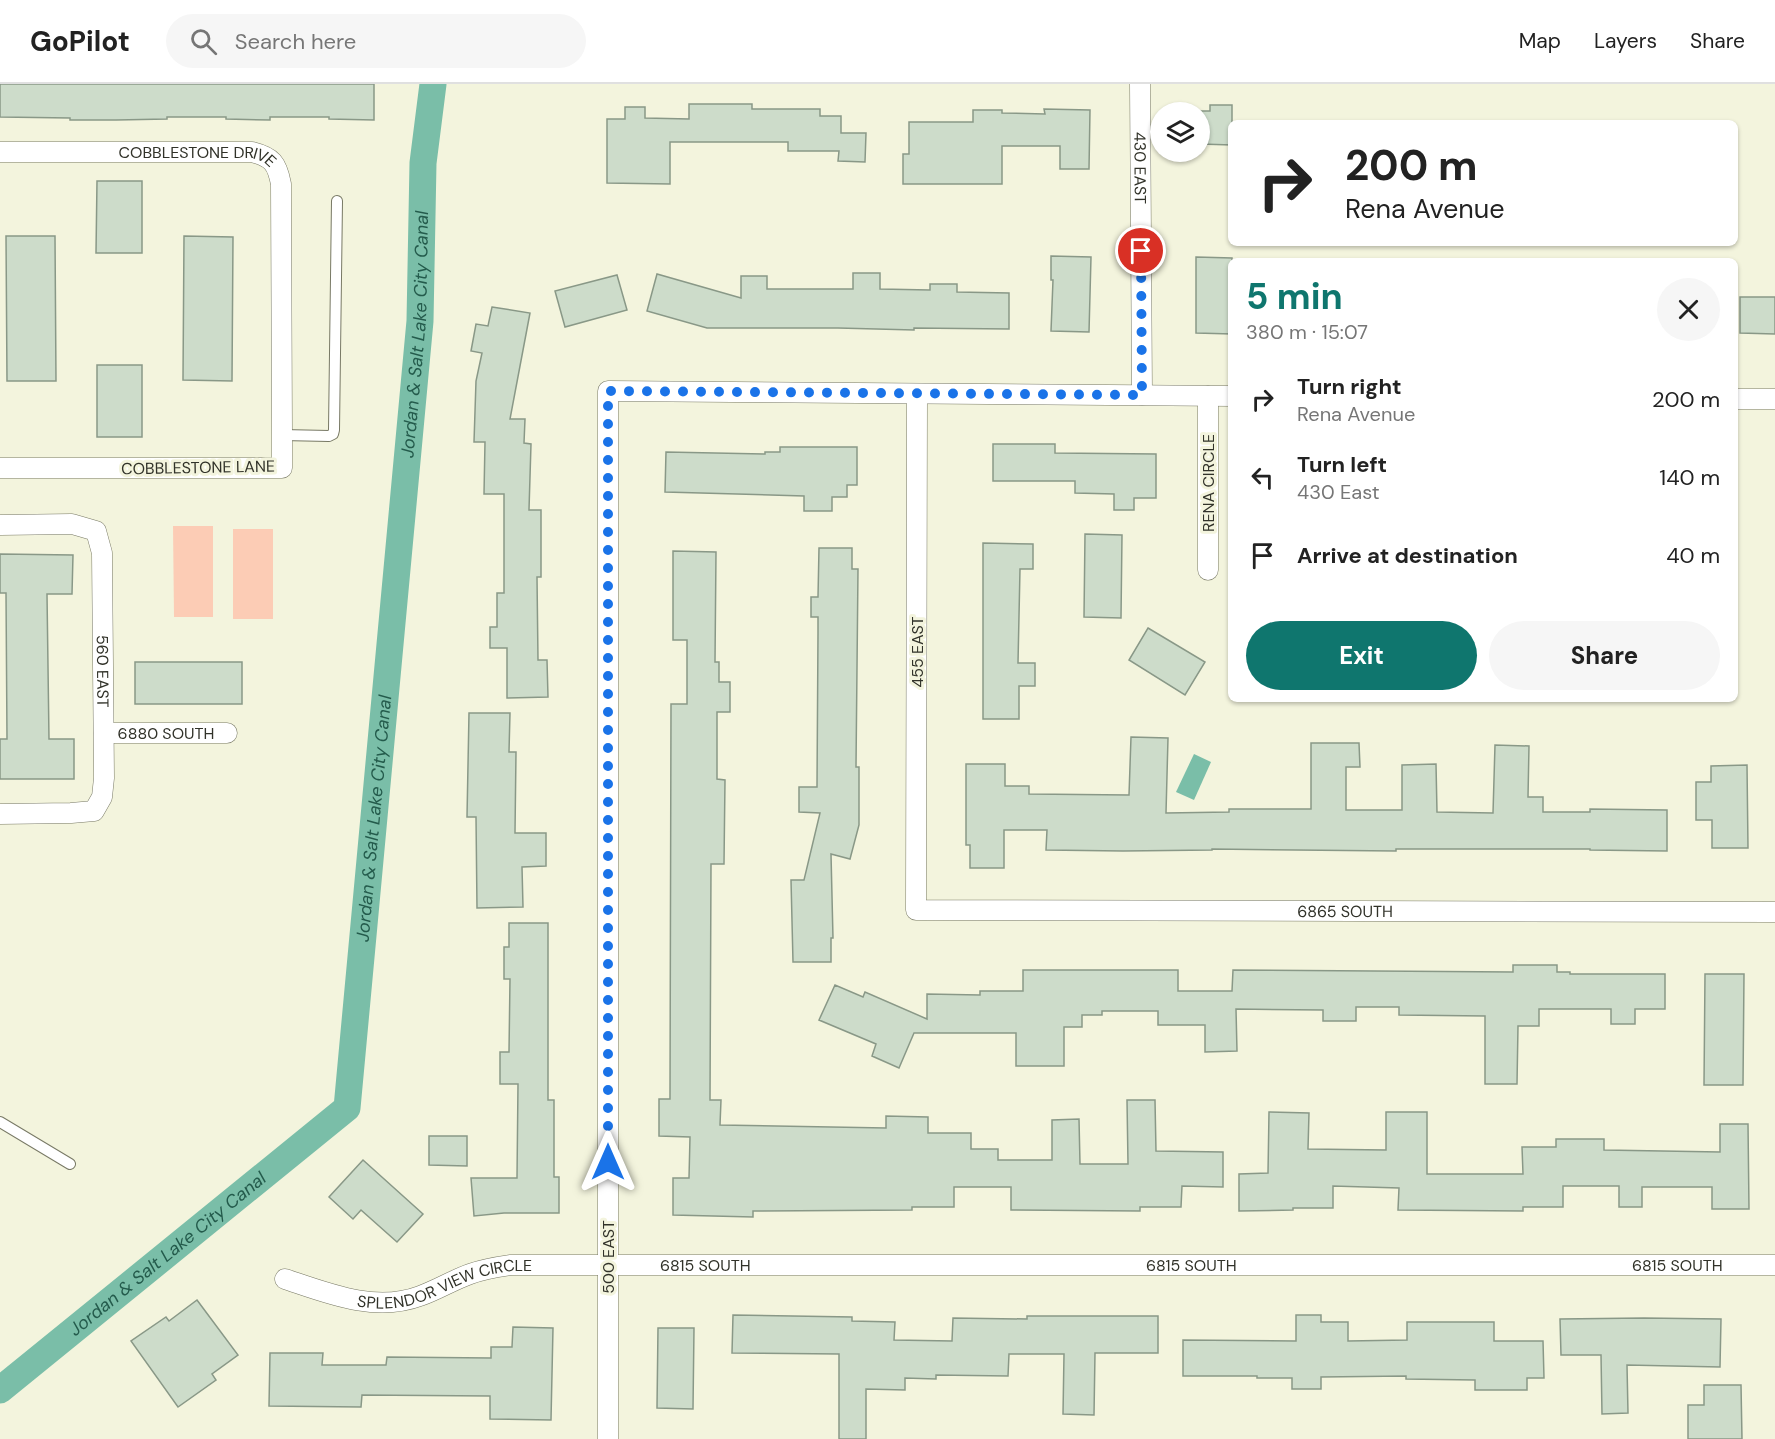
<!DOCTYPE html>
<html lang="en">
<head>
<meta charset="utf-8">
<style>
  :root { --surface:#fff; --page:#f6f6f6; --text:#222; --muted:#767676; --line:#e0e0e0; --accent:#0f766e }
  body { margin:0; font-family:"DM Sans",sans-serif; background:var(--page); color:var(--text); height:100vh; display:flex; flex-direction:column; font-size:22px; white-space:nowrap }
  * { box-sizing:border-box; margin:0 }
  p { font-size:20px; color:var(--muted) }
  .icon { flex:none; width:33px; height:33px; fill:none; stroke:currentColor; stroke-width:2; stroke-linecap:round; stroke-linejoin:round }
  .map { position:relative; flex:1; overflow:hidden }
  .drawer { position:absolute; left:1228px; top:174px; width:510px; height:444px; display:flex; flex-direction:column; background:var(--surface); border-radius:9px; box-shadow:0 2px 4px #0004 }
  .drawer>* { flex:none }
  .hud { position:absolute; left:1228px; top:36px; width:510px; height:126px; border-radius:9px; box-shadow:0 2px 4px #0004; background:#fff; color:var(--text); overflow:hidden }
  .buttons { position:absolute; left:1150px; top:18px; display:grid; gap:12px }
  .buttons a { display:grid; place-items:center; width:60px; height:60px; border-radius:50%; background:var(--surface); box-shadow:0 2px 4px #0004; font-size:30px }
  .pin { position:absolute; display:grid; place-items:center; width:51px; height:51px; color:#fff; margin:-26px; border:3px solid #fff; border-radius:50%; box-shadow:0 2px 6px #0007 }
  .me { position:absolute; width:66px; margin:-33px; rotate:0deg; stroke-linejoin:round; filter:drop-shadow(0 0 4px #0008) }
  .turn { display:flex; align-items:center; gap:21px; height:126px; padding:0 18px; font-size:27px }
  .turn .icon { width:78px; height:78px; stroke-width:2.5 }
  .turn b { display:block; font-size:42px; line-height:51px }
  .round { display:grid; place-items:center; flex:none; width:63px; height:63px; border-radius:32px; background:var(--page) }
  .headline { display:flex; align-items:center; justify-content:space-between; height:102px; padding:0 18px }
  h1 { font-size:36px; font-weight:700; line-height:45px; color:var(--accent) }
  .button { display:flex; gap:12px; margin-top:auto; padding:12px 18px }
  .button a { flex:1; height:69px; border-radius:36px; background:var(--accent); color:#fff; font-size:24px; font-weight:700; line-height:69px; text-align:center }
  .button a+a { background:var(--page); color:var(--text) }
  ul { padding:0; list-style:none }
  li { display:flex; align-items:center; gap:18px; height:78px; padding:0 18px }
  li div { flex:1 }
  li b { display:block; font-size:22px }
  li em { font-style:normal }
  header { display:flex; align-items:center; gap:36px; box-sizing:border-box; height:84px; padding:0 30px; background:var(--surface); border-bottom:2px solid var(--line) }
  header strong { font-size:28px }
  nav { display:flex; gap:33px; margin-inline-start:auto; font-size:21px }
  .search { width:420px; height:54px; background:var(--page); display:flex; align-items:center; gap:15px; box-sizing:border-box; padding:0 21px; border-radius:33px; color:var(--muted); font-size:22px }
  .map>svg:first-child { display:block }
  .green { fill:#fcccb5 }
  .water { fill:#7abea8 }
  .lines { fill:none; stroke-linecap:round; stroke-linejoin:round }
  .canal { stroke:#7abea8; stroke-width:27 }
  .building { fill:#cddcca; stroke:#899887; stroke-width:1.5 }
  .service-casing { stroke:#787965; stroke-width:12 }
  .minor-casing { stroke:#787965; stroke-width:21 }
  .service { stroke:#fff; stroke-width:10 }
  .minor { stroke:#fff; stroke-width:20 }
  .route { stroke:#1a73e8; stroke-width:10; stroke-dasharray:0 18 }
  .labels { text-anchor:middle; stroke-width:6; stroke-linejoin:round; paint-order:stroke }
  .street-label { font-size:16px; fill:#313229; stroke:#f3f4dd }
  .water-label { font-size:18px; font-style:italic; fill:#245b4c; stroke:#f3f4dd }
</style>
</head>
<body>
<header>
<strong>GoPilot</strong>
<div class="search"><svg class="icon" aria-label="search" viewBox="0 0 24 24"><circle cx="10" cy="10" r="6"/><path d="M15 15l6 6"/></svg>Search here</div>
<nav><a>Map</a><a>Layers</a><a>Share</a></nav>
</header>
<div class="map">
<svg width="1775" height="1355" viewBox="0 0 1775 1355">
  <rect width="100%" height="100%" fill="#f3f4dd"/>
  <!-- green -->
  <g class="green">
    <polygon points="173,442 213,442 213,533 174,533"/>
    <rect x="233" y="445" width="40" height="90"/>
  </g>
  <!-- water -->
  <polygon class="water" points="1194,670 1211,678 1194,716 1176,708"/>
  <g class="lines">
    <!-- canal -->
    <path class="canal" id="s1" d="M0,1306L347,1024L420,237L423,79L433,0"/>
  </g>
  <!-- building -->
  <g class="building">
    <polygon points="0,0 374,0 374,36 329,35 329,33 270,33 270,36 226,35 226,33 167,33 167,35 116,36 70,36 70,34 0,33"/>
    <polygon points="689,20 752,20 752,25 820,25 820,32 841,32 841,49 866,49 865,78 838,77 839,67 788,67 788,58 670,58 670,100 607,99 607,35 625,35 625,23 645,23 645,34 689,35"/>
    <polygon points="1210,21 1232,21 1232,61 1200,60 1200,27 1210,27"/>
    <polygon points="1044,25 1090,26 1089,85 1060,85 1060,62 1002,62 1002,100 903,100 903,70 909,70 909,38 973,38 973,26 1002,26 1002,29 1045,30"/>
    <polygon points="97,97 142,97 142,169 96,169"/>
    <polygon points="6,152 55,152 56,297 7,297"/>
    <polygon points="184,152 233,153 232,297 183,296"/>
    <polygon points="1051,172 1091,173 1089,248 1051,247 1053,196 1051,196"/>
    <polygon points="1196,173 1232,174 1232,250 1196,249"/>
    <polygon points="853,189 880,189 880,205 930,206 930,200 957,200 957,208 1009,209 1009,245 914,244 914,246 838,244 707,244 647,227 657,190 741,214 741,192 767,192 767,205 853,205"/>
    <polygon points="617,191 627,226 565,243 555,207"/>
    <polygon points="1740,213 1775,213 1775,250 1740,249"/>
    <polygon points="492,223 530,229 510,335 525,335 524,359 531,360 529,426 541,426 541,493 537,493 538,576 547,576 548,613 507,614 507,564 490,564 490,543 497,543 497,509 504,509 504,410 484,410 485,358 474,358 476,297 482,269 471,267 476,240 488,242"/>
    <rect x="97" y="281" width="45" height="72"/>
    <polygon points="993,360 1055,360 1055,369 1156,370 1156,414 1134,414 1134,426 1114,426 1114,410 1075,409 1075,397 993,397"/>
    <polygon points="780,363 857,363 857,401 847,401 847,413 832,413 832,427 804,427 804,412 665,408 666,368 765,370 765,368 780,368"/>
    <polygon points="1085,450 1122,451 1121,534 1084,533"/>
    <polygon points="983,459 1033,460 1033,485 1020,485 1018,579 1035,579 1035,602 1019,602 1019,635 983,635"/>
    <polygon points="819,464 852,464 852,485 858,485 856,683 859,683 859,741 850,775 831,770 833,854 831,854 831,878 793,878 791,796 804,796 820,729 799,728 799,703 817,703 818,549 818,533 811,533 811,513 818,513"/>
    <polygon points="673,467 716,468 715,578 719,578 719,598 730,598 730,628 717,628 717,695 725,696 724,780 711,780 710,1016 721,1016 720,1041 886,1044 886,1032 928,1033 928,1049 971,1049 971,1065 998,1065 998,1076 1052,1076 1052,1036 1079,1035 1080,1080 1128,1080 1127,1016 1155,1016 1156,1067 1223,1068 1223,1103 1182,1102 1181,1123 1140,1123 1140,1127 1011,1126 1011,1103 954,1103 954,1123 912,1123 912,1126 753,1127 753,1133 673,1131 673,1094 689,1094 690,1053 659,1052 659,1015 670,1015 671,620 687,620 687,556 673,556"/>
    <polygon points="0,470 73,471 72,510 47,510 49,655 74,655 74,695 0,695 0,655 7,655 6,509 0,509"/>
    <polygon points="1148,544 1205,578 1185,611 1129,576"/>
    <rect x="135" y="578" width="107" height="42"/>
    <polygon points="469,629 510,629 509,668 516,668 515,749 546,749 546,782 522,783 523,823 477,824 476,733 467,733"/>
    <polygon points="1131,653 1168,654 1166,729 1229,728 1229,725 1311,725 1311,659 1359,659 1360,683 1346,683 1346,726 1402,726 1402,681 1436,680 1437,728 1493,729 1495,661 1529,662 1528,713 1543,713 1543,728 1590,728 1590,725 1667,726 1667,767 1590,766 1590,765 1396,765 1396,767 1212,765 1212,766 1123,767 1046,766 1047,746 1004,746 1004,784 970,784 970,761 966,761 966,680 1005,680 1005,702 1029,702 1029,710 1129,711"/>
    <polygon points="1747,681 1748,764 1712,764 1712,736 1696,736 1696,698 1711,698 1711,682"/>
    <polygon points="509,839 548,839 548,1016 554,1016 554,1093 559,1093 559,1129 504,1129 474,1132 471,1094 517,1094 518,1000 500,1000 500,968 509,968 510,895 504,895 504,863 509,863"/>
    <polygon points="1513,881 1557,881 1557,888 1570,888 1570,890 1665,890 1665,925 1635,925 1635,940 1611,940 1611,925 1539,925 1539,942 1518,942 1517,1000 1485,1000 1485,932 1399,931 1399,923 1356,923 1356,937 1323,937 1323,926 1236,925 1237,967 1205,968 1205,941 1158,941 1158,927 1102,927 1102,931 1082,931 1082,943 1064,943 1064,982 1016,982 1016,949 914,949 899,984 872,972 876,960 819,936 835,901 863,913 865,908 927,935 927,910 980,911 980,907 1023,907 1023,886 1178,886 1178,907 1232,907 1233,886 1513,888"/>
    <polygon points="1705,890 1744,890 1743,1001 1704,1001"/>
    <polygon points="1269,1028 1309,1029 1308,1065 1386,1066 1386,1028 1427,1028 1427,1090 1523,1090 1522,1063 1556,1063 1556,1055 1604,1055 1604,1066 1720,1068 1720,1040 1748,1040 1749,1125 1712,1125 1712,1103 1642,1103 1642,1123 1619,1123 1619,1102 1563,1102 1563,1123 1523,1123 1523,1127 1398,1126 1399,1104 1333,1102 1333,1124 1293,1124 1293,1126 1239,1127 1239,1090 1268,1089"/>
    <polygon points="429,1052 467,1052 467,1082 429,1081"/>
    <polygon points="363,1076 423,1130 397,1158 361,1126 353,1135 329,1113"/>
    <polygon points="197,1216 238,1271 212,1290 216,1296 178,1323 131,1257 166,1233 169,1237"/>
    <polygon points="733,1231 852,1233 852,1237 895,1238 894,1256 952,1257 953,1234 1027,1235 1027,1232 1158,1232 1158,1269 1095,1269 1094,1331 1063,1330 1064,1270 1009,1270 1008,1292 936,1291 936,1295 905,1294 905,1306 866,1305 866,1355 839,1355 839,1270 732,1269"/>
    <polygon points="1296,1231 1321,1231 1321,1238 1348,1238 1348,1257 1407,1256 1407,1238 1494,1238 1494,1257 1543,1257 1544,1294 1527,1294 1527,1306 1475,1306 1475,1296 1406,1295 1406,1292 1321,1293 1321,1305 1292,1305 1292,1294 1257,1294 1257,1292 1183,1292 1183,1256 1296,1257"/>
    <polygon points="1644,1234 1721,1235 1720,1283 1627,1281 1628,1329 1602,1330 1601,1271 1561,1271 1560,1235"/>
    <polygon points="513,1243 553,1244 551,1336 490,1335 490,1312 362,1311 361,1323 269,1322 270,1269 323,1269 322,1281 386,1281 387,1273 491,1274 491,1263 512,1263"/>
    <polygon points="658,1244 694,1244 693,1325 657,1324"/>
    <polygon points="1704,1301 1741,1301 1742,1355 1688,1355 1688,1321 1704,1321"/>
  </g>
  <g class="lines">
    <defs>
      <g id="service">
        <polyline points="282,351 329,352 333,350 334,346 337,117"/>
        <polyline points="0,1038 70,1080"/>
      </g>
      <g id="minor">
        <path id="s2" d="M1140,0L1142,311"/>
        <path id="s3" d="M0,68H252C272,73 277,79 281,100L282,351V384H0"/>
        <path id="s4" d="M917,310L916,826L1775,828"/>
        <polyline points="1208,312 1208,486"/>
        <polyline points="1736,315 1775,315"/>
        <path id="s5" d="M0,441L72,440L96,447L102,469L104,694L102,713L94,727L71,729L0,730"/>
        <path id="s6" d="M104,649H227"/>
        <path id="s7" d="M285,1195C327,1209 375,1229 420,1212C437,1206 453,1196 470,1190C484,1185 497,1183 511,1181H1775"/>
        <polyline points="608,1355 608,307 1232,312"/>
      </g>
    </defs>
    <!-- service casing -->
    <use href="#service" class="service-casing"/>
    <!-- minor casing -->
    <use href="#minor" class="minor-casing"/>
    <!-- service -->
    <use href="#service" class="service"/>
    <!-- minor -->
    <use href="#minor" class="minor"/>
  </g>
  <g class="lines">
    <!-- route -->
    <polyline class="route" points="608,1078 608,307 1142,311 1141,167"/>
  </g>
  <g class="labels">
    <!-- street labels -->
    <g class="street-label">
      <text dy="6" stroke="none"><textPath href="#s3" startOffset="198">COBBLESTONE DRIVE</textPath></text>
      <text dy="6" stroke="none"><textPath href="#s2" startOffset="84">430 EAST</textPath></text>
      <text transform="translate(198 383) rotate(-1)" y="6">COBBLESTONE LANE</text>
      <text transform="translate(1208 399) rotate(-90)" y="6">RENA CIRCLE</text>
      <text transform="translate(917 568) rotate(-90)" y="6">455 EAST</text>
      <text dy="6" stroke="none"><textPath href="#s5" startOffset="238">560 EAST</textPath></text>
      <text dy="6" stroke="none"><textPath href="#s6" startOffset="62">6880 SOUTH</textPath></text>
      <text dy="6" stroke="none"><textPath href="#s4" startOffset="945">6865 SOUTH</textPath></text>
      <text transform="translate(608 1173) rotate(-90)" y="6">500 EAST</text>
      <text dy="6" stroke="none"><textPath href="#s7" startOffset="430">6815 SOUTH</textPath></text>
      <text dy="6" stroke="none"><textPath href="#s7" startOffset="916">6815 SOUTH</textPath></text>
      <text dy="6" stroke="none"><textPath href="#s7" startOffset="1402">6815 SOUTH</textPath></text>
      <text dy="6" stroke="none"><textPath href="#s7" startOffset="166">SPLENDOR VIEW CIRCLE</textPath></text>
    </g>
    <!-- water labels -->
    <g class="water-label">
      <text dy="6" stroke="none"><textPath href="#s1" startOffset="1224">Jordan &amp; Salt Lake City Canal</textPath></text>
      <text dy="6" stroke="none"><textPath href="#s1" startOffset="738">Jordan &amp; Salt Lake City Canal</textPath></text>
      <text dy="6" stroke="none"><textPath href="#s1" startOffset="216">Jordan &amp; Salt Lake City Canal</textPath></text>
    </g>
  </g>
</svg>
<div class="buttons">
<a><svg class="icon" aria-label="layers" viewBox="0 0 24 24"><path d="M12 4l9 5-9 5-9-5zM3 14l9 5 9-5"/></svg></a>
</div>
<div class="pin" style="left:1141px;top:167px;background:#d93025"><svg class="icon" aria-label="arrive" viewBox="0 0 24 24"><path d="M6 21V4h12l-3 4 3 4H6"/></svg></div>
<svg class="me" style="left:608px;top:1078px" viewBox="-20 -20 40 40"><path d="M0-17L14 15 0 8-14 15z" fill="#1a73e8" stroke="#fff" stroke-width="4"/></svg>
<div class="hud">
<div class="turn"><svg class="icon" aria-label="right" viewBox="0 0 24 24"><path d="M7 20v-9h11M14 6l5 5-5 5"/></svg><div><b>200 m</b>Rena Avenue</div></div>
</div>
<section class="drawer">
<div class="headline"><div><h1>5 min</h1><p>380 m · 15:07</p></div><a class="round"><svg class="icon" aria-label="close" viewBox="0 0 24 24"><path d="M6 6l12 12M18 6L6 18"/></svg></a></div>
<ul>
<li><svg class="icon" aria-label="right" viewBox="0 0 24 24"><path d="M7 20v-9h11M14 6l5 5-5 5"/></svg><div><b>Turn right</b><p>Rena Avenue</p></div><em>200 m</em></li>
<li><svg class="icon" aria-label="left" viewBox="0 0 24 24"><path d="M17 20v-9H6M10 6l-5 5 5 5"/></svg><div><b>Turn left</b><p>430 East</p></div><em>140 m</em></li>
<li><svg class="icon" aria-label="arrive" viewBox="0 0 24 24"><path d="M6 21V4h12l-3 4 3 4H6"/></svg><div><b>Arrive at destination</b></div><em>40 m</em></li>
</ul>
<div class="button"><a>Exit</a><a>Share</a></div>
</section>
</div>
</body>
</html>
